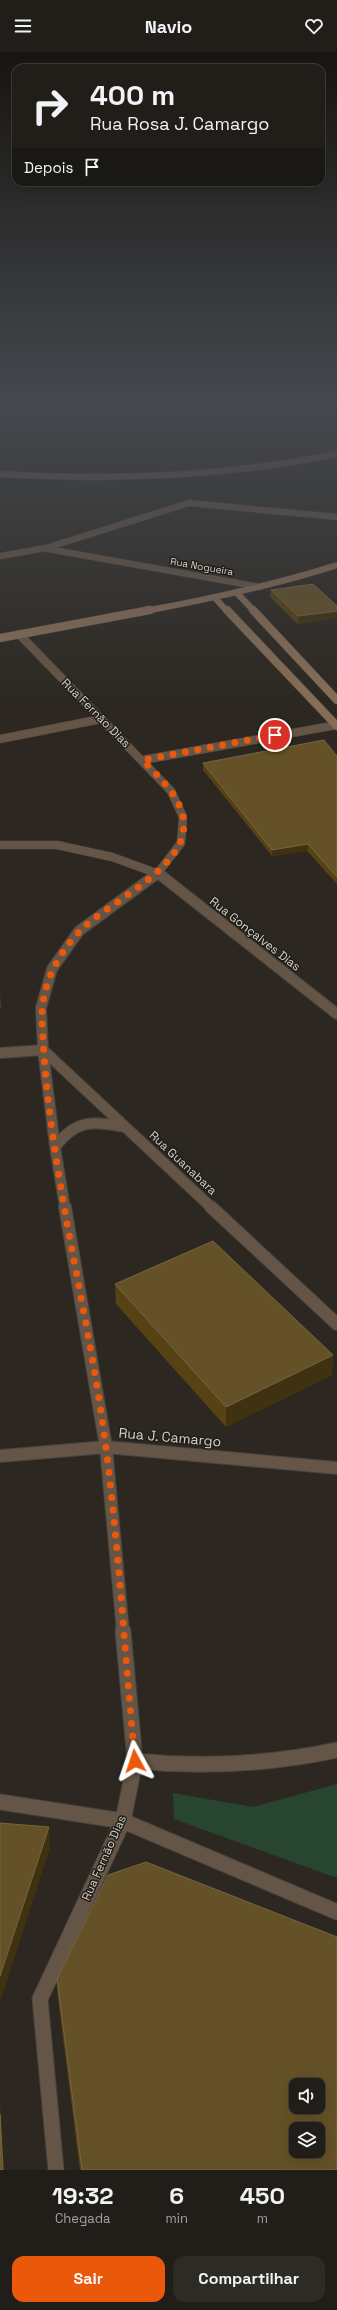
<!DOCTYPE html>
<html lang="pt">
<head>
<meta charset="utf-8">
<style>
  :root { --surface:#211e19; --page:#2d2b26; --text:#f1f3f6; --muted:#a2a2a2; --line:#3e3c38; --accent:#ea580c }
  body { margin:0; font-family:"Space Grotesk",sans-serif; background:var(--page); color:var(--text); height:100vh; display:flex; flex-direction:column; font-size:15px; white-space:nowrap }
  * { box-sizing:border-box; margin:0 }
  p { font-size:13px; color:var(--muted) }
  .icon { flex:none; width:22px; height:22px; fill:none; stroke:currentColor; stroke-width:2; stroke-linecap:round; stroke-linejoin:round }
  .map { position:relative; height:2118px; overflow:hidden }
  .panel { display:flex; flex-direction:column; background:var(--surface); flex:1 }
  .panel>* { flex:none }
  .guide { position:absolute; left:12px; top:12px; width:313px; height:122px; border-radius:12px; box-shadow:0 4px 16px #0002,0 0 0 1px var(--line); background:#211e19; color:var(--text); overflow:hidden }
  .controls { position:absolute; left:289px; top:2026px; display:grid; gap:8px }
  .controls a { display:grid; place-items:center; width:36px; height:36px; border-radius:8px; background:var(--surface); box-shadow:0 4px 16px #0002,0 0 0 1px var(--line); font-size:20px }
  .pin { position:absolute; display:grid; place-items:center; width:34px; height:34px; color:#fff; margin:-17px; border:2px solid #fff; border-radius:50%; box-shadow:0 1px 4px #0007 }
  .me { position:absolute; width:44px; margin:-22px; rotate:355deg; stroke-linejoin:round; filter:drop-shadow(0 0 3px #0008) }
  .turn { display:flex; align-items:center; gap:14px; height:84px; padding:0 12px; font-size:18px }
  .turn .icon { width:52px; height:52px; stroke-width:2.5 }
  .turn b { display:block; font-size:28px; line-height:34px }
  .then { display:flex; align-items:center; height:38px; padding:0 12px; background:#0003; gap:8px; font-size:15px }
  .eta { display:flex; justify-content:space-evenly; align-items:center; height:68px; text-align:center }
  .eta b { font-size:24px; font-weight:700; line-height:28px }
  .button { display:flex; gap:8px; margin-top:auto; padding:8px 12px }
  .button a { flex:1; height:46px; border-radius:12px; background:var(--accent); color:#fff; font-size:16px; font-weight:700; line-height:46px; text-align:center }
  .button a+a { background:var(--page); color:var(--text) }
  header { display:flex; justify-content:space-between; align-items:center; height:52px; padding:0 12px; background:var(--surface); font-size:18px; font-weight:700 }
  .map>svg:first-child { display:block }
  .green { fill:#28452f }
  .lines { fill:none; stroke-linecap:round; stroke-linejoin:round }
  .minor-far4-casing { stroke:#47433d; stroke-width:7 }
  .minor-far3-casing { stroke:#47433d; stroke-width:9 }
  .minor-far2-casing { stroke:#47433d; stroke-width:12 }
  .minor-far1-casing { stroke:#47433d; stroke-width:14 }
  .minor-casing { stroke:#47433d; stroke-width:17 }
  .tertiary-casing { stroke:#47433d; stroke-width:7 }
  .secondary-far1-casing { stroke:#47433d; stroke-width:7 }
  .secondary-casing { stroke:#47433d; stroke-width:9 }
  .minor-far4 { stroke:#655546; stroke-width:6 }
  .minor-far3 { stroke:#655546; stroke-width:8 }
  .minor-far2 { stroke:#655546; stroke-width:10 }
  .minor-far1 { stroke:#655546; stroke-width:12 }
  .minor { stroke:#655546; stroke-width:15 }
  .tertiary { stroke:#655546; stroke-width:6 }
  .secondary-far1 { stroke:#866d55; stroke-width:6 }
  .secondary { stroke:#866d55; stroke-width:8 }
  .wall { fill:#564213 }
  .shaded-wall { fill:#403110 }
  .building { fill:#645127; stroke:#766641; fill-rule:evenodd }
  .route { stroke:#ea580c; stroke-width:7; stroke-dasharray:0 12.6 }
  .labels { text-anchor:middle; stroke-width:3; stroke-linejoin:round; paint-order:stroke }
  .far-street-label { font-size:10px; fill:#d4d2cd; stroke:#221e18 }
  .street-label { font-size:12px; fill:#d4d2cd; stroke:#221e18 }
  .near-street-label { font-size:14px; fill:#d4d2cd; stroke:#221e18 }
</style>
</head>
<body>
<header><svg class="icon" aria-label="menu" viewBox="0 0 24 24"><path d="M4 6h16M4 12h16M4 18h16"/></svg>Navio<svg class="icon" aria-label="heart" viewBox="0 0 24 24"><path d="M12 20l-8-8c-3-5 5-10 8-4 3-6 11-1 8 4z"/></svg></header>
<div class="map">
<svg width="337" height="2118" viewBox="0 0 337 2118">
  <rect width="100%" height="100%" fill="#2c2821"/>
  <!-- green -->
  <polygon class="green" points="337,1732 337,1826 174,1767 173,1741 253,1755"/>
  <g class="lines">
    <defs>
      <g id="minor-far4">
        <polyline points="48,497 260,535"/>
        <polyline points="0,504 46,496 189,451 337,465"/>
      </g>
      <g id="minor-far3">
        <polyline points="19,582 171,739 183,765 181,791 157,822"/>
        <polyline points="0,687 101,667"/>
        <polyline points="143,708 337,673"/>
        <polyline points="0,793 57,793 112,805 159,822"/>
      </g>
      <g id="minor-far2">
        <polyline points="158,821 337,962"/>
        <polyline points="0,1001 43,998 212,1156"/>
        <path d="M55,1095C76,1067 93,1069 125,1075"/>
        <polyline points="65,1156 55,1095 43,998 41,956 52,917 79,879 158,821"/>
      </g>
      <g id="minor-far1">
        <polyline points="65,1155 106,1395 123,1580"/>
        <polyline points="211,1155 337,1272"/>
        <polyline points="0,1404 106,1395 337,1416"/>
      </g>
      <g id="minor">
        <path d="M135,1709C203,1716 270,1712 337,1698"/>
        <polyline points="0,1750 123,1769 337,1860"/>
        <polyline points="56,2118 40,1947 123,1769 135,1709 123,1579"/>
      </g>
      <path id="tertiary" d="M0,422C114,429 225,425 337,402"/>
      <g id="secondary-far1">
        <polyline points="237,541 254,559"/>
        <polyline points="215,546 227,559"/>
        <path d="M145,559C210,547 274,533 337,513"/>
      </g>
      <g id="secondary">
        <polyline points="227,558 337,674"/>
        <polyline points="253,558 337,648"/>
        <polyline points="0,586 150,558"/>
      </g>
    </defs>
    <!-- minor-far4 casing -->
    <use href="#minor-far4" class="minor-far4-casing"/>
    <!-- minor-far3 casing -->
    <use href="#minor-far3" class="minor-far3-casing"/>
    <!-- minor-far2 casing -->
    <use href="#minor-far2" class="minor-far2-casing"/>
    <!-- minor-far1 casing -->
    <use href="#minor-far1" class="minor-far1-casing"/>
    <!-- minor casing -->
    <use href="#minor" class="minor-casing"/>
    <!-- tertiary casing -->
    <use href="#tertiary" class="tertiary-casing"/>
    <!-- secondary-far1 casing -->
    <use href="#secondary-far1" class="secondary-far1-casing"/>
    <!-- secondary casing -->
    <use href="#secondary" class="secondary-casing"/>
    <!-- minor-far4 -->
    <use href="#minor-far4" class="minor-far4"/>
    <!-- minor-far3 -->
    <use href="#minor-far3" class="minor-far3"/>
    <!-- minor-far2 -->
    <use href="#minor-far2" class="minor-far2"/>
    <!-- minor-far1 -->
    <use href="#minor-far1" class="minor-far1"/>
    <!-- minor -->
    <use href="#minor" class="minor"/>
    <!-- tertiary -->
    <use href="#tertiary" class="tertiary"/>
    <!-- secondary-far1 -->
    <use href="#secondary-far1" class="secondary-far1"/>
    <!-- secondary -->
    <use href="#secondary" class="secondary"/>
  </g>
  <!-- wall -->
  <g class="wall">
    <polygon points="271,538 337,554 337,566 298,572 270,545"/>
    <polygon points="337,704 337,832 307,799 272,804 203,718 203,711"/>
    <polygon points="0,942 1,956 0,956"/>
    <polygon points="115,1232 333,1303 332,1323 226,1375 116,1252"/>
    <polygon points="57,1927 337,2118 80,2118 58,1947"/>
  </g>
  <!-- shaded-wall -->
  <g class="shaded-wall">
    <polygon points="337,559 337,566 298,572 298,564"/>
    <polygon points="308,792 307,799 272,804 272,798"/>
    <polygon points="333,1303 332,1323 226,1375 226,1355"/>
    <polygon points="49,1775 50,1796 0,1950 0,1924"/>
    <polygon points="0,2045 4,2118 3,2118 0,2062"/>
  </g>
  <!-- building -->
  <g class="building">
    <polygon points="313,532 337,554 337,559 298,564 271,538"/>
    <polygon points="324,688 337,704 337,825 308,792 272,798 203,711"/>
    <polygon points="213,1189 333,1303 226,1355 115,1232"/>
    <polygon points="0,1771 49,1775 0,1924"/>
    <path d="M146,1810L337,1885V2118H82L57,1927L108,1823ZM296,2033H318V2055H296ZM296,2077H318V2099H296Z"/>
    <polygon points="0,2062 3,2118 0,2118"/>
  </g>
  <!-- sky -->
  <linearGradient id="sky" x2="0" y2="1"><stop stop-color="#181612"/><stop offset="0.54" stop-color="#45484e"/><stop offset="1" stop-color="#45484e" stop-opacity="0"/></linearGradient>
  <rect width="337" height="648" fill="url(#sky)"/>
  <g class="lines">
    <!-- route -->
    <path class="route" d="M135,1709C125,1605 119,1500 106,1396C88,1253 47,1112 42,967C41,935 57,903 79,880C108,849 193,815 183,765C179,742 157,724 143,708L275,683"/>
  </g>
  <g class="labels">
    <!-- far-street labels -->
    <g class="far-street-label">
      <text transform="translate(202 514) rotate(10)" y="4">Rua Nogueira</text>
    </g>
    <!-- street labels -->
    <g class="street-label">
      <text transform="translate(96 661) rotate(45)" y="4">Rua Fernão Dias</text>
      <text transform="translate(255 882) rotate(38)" y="4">Rua Gonçalves Dias</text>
      <text transform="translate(183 1111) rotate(43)" y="4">Rua Guanabara</text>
      <text transform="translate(104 1806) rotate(-66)" y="4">Rua Fernão Dias</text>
    </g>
    <!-- near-street labels -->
    <g class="near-street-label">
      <text transform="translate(170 1385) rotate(5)" y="5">Rua J. Camargo</text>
    </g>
  </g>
</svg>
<div class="controls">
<a><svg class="icon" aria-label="sound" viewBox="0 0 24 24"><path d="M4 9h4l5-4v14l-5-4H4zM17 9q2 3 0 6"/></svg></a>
<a><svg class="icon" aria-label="layers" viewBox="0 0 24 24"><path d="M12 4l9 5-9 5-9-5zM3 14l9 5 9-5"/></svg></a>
</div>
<div class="pin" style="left:275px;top:683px;background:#d93025"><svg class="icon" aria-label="arrive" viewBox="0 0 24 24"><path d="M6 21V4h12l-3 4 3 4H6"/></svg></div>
<svg class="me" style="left:135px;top:1709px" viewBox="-20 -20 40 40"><path d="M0-17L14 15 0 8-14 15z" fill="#ea580c" stroke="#fff" stroke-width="4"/></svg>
<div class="guide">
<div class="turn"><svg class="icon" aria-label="right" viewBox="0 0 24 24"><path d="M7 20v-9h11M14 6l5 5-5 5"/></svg><div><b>400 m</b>Rua Rosa J. Camargo</div></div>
<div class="then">Depois<svg class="icon" aria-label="arrive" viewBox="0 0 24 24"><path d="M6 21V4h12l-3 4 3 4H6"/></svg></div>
</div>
</div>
<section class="panel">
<div class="eta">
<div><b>19:32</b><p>Chegada</p></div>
<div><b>6</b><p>min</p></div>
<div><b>450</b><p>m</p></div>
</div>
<div class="button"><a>Sair</a><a>Compartilhar</a></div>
</section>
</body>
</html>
